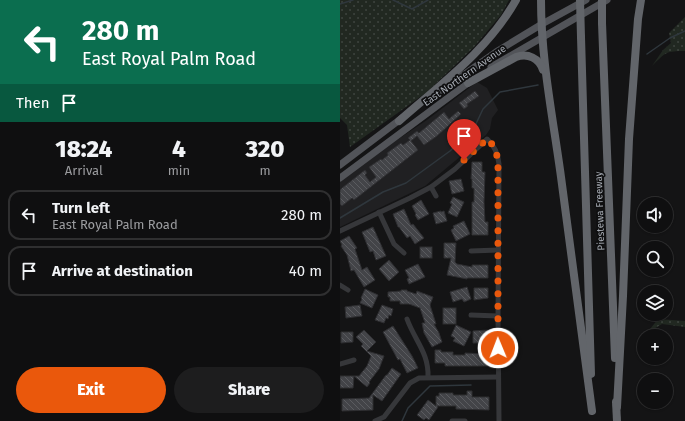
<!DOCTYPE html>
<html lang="en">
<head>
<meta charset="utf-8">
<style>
  :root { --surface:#0f0f10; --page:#1d1d1e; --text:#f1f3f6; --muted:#9b9c9f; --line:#2f2f30; --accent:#ea580c }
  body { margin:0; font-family:"Fira Sans",sans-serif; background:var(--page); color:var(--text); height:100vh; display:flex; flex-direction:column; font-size:15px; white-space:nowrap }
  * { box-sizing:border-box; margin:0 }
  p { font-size:13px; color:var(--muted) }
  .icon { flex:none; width:22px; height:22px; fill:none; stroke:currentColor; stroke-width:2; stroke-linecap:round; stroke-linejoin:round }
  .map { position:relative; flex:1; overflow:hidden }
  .details { display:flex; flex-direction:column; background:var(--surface); width:340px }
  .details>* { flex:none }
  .banner { background:#0b6e4f; color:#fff; overflow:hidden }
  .tools { position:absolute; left:297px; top:197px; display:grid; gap:8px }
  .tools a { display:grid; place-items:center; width:36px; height:36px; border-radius:50%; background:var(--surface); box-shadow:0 1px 3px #0004,0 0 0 1px var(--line); font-size:20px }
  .pin { position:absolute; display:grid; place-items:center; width:34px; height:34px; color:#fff; margin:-41px -17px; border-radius:50% 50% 50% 0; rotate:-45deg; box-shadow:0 0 4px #0007 }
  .pin .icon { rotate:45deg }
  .me { position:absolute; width:44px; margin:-22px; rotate:359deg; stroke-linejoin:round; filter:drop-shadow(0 0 3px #0008) }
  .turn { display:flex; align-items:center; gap:14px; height:84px; padding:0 16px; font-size:18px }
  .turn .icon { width:52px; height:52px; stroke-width:2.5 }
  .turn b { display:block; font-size:28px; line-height:34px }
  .then { display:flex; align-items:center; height:38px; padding:0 16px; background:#0003; gap:8px; font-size:15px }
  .eta { display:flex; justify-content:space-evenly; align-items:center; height:68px; text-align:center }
  .eta b { font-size:24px; font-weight:800; line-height:28px }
  .primary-button { display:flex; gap:8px; margin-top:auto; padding:8px 16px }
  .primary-button a { flex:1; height:46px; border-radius:24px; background:var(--accent); color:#fff; font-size:16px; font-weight:800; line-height:46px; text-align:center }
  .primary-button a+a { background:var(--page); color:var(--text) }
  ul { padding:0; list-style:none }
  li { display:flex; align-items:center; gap:12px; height:50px; margin:0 8px 6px; padding:0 8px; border:2px solid var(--line); border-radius:12px }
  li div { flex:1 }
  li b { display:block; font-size:15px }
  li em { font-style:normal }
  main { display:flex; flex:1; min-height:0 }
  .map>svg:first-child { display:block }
  .built { fill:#202022 }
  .grass { fill:url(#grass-dots) }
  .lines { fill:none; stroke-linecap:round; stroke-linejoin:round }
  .stream { stroke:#2f373d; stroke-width:1.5 }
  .building { fill:url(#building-back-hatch); stroke:#2e2e31 }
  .minor { stroke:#36373a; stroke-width:5 }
  .major { stroke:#525459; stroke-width:7 }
  .highway { stroke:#62656a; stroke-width:8 }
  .highway-bridge { stroke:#62656a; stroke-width:8 }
  .route { stroke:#ea580c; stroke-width:7; stroke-dasharray:0 12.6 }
  .labels { text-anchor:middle; stroke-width:3.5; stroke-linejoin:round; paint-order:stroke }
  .street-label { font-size:10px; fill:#a7acb4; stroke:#0f0f10 }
</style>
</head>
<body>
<main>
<section class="details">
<div class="banner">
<div class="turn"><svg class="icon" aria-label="left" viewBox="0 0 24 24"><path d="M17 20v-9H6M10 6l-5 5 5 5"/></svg><div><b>280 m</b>East Royal Palm Road</div></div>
<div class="then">Then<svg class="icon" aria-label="arrive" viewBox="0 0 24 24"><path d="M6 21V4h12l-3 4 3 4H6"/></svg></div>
</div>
<div class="eta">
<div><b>18:24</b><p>Arrival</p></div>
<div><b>4</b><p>min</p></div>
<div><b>320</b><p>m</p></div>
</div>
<ul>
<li><svg class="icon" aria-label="left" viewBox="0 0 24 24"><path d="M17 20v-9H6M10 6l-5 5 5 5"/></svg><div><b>Turn left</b><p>East Royal Palm Road</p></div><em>280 m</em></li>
<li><svg class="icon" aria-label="arrive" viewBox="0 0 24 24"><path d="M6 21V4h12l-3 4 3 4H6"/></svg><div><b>Arrive at destination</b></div><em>40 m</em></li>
</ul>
<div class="primary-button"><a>Exit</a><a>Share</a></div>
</section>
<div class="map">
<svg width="345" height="421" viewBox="0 0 345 421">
  <defs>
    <pattern id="grass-dots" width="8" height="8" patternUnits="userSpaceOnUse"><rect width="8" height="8" fill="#212821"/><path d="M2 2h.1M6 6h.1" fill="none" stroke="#3e443f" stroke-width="1.8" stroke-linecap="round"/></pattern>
    <pattern id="building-back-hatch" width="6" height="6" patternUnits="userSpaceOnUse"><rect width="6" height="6" fill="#434448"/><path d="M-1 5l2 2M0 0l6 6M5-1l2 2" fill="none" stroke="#5b5c60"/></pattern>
  </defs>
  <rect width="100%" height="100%" fill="#141415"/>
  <!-- built -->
  <polygon class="built" points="137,82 147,88 158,110 152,118 150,129 146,135 85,186 0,227 0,182 54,142 87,120"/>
  <!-- grass -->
  <g class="grass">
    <polygon points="0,0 169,0 161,15 134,47 87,92 10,147 7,125 0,118"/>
    <path d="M345,17V51C326,51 326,52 312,66L323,50L331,43L329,33Z"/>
    <polygon points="318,319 345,321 345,327 322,324 307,333"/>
  </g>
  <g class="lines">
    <!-- stream -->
    <g class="stream">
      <polyline points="53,0 72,9 88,0"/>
      <polyline points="0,4 13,0"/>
      <polyline points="307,54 330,38 345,31"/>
      <polyline points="0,218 43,192 66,183 110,151 134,128 143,109 160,92 198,85"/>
      <polyline points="62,421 68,408 90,386 131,385"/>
    </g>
  </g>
  <!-- building -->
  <g class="building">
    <polygon points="135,91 139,96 127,104 128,106 124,109 119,103"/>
    <polygon points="118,111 121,114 97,136 84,145 77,136 71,141 78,150 14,200 12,198 2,206 0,204 0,190 2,188 25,170 27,173 25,175 30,182 36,177 29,167 41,159 42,160 48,155 47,153 61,143 63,145 70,140 68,138 77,131 79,133 104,112 109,119"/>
    <polygon points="132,162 142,162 142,172 145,172 144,202 145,222 148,222 148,235 132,235 132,202 134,202 134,188 132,188 132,179 131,179"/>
    <polygon points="121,179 124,191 112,194 109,181"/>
    <polygon points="113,197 124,202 117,217 108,213 112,204 110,203"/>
    <polygon points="81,200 89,214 78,220 75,215 76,214 72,206"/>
    <polygon points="64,209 71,225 73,224 84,238 75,244 70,236 67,238 59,227 58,227 53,214"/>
    <polygon points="101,211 101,212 104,211 107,221 96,224 93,213"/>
    <polygon points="124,221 130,234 116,241 111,230 114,228 113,226"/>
    <polygon points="33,227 46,256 36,260 33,251 30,252 22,232"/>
    <polygon points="9,236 17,248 15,249 22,270 27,267 35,280 24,287 14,270 11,271 7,255 1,246 2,245 0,241"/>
    <polygon points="104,243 116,243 115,262 117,264 132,267 132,265 148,265 148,278 127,278 127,279 107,275 111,258 104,258"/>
    <rect x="80" y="247" width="12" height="11"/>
    <polygon points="49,260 59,272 49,281 39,269"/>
    <polygon points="78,264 85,277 69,284 67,279 69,278 65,270"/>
    <polygon points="127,287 131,299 124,302 122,299 113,302 110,292"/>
    <polygon points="134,288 148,288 148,298 134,300"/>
    <polygon points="25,289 38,295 32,308 20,303 22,299 21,298"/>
    <polygon points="61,290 67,290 67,291 76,294 77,291 93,297 90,305 96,324 94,324 99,333 102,342 92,347 84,333 82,323 85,323 80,308 69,304 60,304 60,301 50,301 50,297 48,297 48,292 61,291"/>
    <polygon points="20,305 22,316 6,318 5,307"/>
    <polygon points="42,305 53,309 51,316 49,315 48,319 46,318 44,323 35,320"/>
    <rect x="103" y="308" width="13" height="16"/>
    <polygon points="116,325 131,332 124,346 113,341 115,338 111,336"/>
    <polygon points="53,326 72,356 78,368 67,373 60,359 58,360 43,332"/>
    <polygon points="24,330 36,342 27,351 44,356 39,369 29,382 30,383 27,387 14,376 19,376 27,366 31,356 21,346 23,344 16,337"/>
    <polygon points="148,330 148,343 133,343 133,331"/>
    <polygon points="1,332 13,332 13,342 1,343"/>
    <polygon points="95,350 101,350 101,352 113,352 113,355 125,355 125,353 147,354 147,366 105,366 105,363 95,363"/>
    <polygon points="52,368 61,374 42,401 33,395 33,410 2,411 2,399 29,398 46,375 47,375"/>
    <polygon points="0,376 14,376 13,388 0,388"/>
    <polygon points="127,391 132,391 132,397 149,397 149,410 116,409 116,406 97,406 98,407 89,420 86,418 84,420 77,415 88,400 96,406 96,396 99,396 99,393 113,393 113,395 127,395"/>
  </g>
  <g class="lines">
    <!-- minor -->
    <g class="minor">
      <polyline points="91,187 96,196"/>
      <polyline points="39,212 54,244 64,253"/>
      <path d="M0,231L70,198L91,187L115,169L144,142L147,139C155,146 158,154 159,164L158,316L159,421"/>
      <polyline points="131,251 158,250"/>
      <polyline points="0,285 8,290"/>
      <polyline points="131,315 158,316"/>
      <path d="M67,319C75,341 89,353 88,377"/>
      <polyline points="0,364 14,360"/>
      <polyline points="35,421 44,417 70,383 79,378 158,377"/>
      <polyline points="112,421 125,421"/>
    </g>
    <!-- major -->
    <g class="major">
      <polyline points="151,67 267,0"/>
      <polyline points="89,99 156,52 202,24 246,0"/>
      <polyline points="0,165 62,118"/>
      <polyline points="0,178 132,80"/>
    </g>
    <!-- highway -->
    <g class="highway">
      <path d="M201,0C201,60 213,118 221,177C232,255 241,333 252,411"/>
      <polyline points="262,23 275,358"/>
      <polyline points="241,37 251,374"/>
      <path d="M128,83L176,57C188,53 199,58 203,70"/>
      <path d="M59,121C101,84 148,50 176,0"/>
      <polyline points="276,402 277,421"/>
      <polyline points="277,407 283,296 289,139 298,19 301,0"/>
    </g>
    <!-- highway-bridge -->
    <g class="highway-bridge">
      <polyline points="240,0 241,37"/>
      <polyline points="262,0 262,23"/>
    </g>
  </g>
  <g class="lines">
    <!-- route -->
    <path class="route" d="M124,160L147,139C154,145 156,151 158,160V348"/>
  </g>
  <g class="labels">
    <!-- street labels -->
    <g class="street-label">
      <text transform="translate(124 75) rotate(-35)" y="4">East Northern Avenue</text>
      <text transform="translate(259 211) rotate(-92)" y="4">Piestewa Freeway</text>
    </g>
  </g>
</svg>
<div class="tools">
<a><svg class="icon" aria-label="sound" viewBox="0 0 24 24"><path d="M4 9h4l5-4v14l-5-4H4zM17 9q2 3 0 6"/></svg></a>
<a><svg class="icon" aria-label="search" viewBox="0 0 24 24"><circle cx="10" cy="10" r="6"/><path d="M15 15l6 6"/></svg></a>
<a><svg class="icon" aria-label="layers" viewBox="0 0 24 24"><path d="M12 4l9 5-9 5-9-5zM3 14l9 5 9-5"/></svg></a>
<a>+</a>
<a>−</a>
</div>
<div class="pin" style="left:124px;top:160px;background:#d93025"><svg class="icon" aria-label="arrive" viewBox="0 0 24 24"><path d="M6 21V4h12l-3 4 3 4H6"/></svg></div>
<svg class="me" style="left:158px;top:348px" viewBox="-20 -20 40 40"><circle r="17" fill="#ea580c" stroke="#fff" stroke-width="3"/><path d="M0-11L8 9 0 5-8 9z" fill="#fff"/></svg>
</div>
</main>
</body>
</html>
